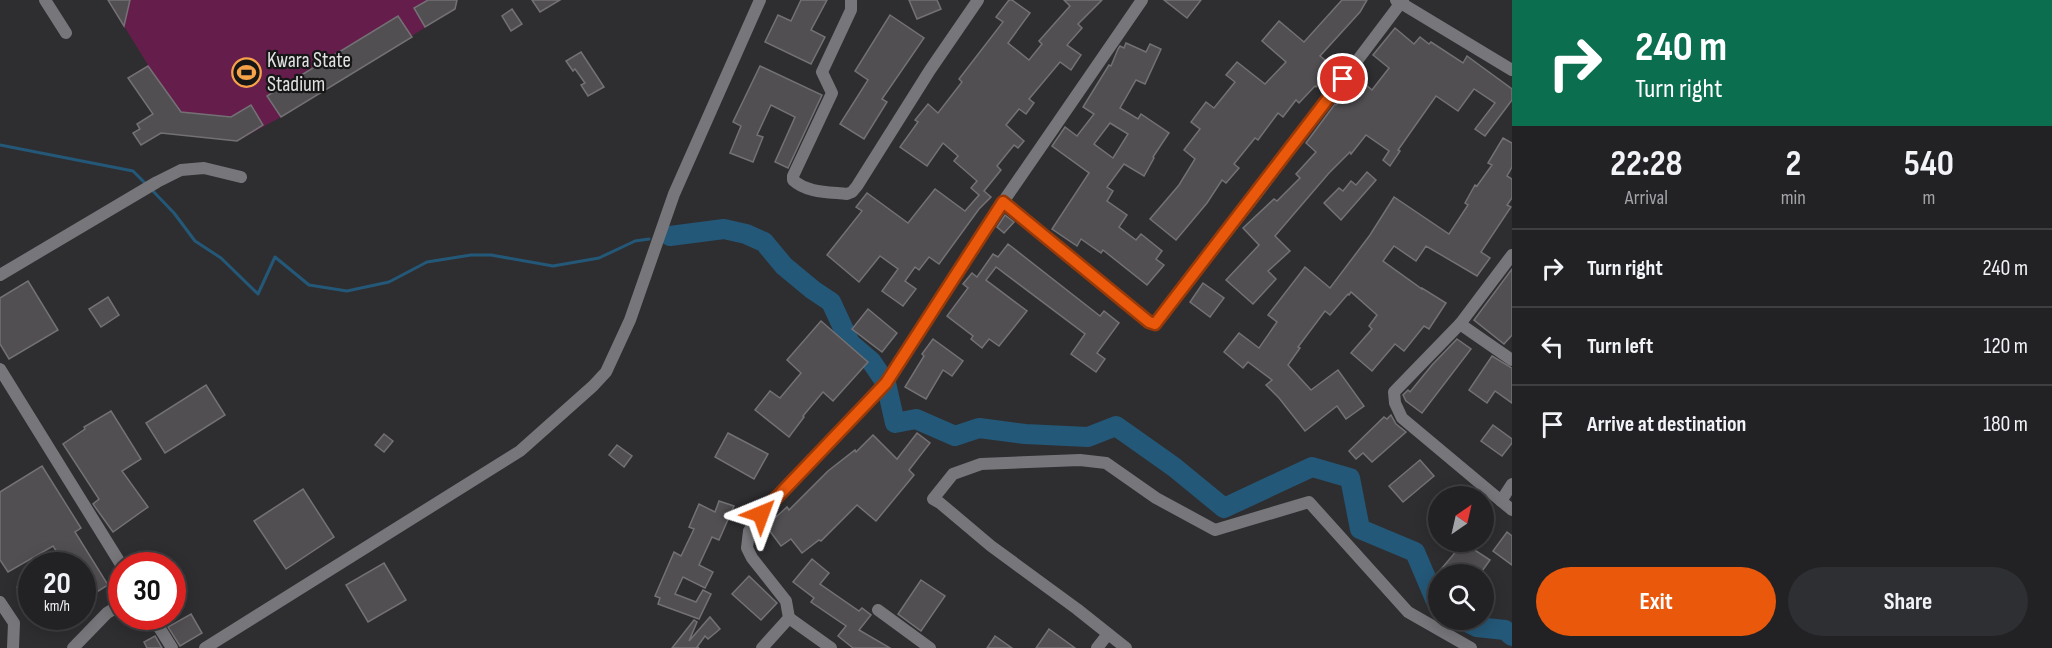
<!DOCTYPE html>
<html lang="en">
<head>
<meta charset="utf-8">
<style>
  :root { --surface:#222225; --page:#2e2f32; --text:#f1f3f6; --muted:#a2a4a7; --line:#3f3f42; --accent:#ea580c }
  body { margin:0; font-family:"Sofia Sans Condensed",sans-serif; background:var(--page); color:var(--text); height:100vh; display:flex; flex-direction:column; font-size:22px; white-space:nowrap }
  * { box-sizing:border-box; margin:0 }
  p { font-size:20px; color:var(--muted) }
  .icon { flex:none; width:33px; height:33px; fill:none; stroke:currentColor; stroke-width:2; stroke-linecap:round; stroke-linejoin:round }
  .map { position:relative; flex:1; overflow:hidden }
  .details { display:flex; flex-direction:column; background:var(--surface); width:540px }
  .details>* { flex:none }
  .hud { background:#0b6e4f; color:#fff; overflow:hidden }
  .needle { width:39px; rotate:34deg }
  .fabs { position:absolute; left:1428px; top:486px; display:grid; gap:12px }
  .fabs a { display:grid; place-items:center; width:66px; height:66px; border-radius:50%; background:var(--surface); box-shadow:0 3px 15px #0003,0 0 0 2px var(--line); font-size:30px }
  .speed { position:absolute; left:18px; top:552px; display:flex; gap:12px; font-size:30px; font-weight:700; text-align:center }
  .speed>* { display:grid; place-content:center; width:78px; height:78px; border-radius:50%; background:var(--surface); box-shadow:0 3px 15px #0003,0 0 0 2px var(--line); line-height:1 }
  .speed small { font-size:15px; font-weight:400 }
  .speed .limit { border:9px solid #d22; background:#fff; color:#111 }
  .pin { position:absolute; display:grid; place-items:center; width:51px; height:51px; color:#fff; margin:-26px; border:3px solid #fff; border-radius:50%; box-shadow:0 2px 6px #0007 }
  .me { position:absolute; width:66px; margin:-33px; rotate:44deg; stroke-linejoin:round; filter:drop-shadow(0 0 4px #0008) }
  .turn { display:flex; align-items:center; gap:21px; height:126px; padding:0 24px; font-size:27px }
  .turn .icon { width:78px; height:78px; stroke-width:2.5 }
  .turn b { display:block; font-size:42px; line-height:51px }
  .eta { display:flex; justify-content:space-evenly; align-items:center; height:102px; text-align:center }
  .eta b { font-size:36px; font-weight:700; line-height:42px }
  .button { display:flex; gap:12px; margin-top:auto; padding:12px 24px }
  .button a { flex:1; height:69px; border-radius:36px; background:var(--accent); color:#fff; font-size:24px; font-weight:700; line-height:69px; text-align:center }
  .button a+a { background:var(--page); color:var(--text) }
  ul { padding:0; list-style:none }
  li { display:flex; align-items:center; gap:18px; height:78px; padding:0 24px; border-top:2px solid var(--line) }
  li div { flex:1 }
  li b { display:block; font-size:22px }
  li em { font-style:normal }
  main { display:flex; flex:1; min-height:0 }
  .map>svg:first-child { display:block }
  .green { fill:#651e4c }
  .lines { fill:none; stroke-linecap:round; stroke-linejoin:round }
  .stream { stroke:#245878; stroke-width:3 }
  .river { stroke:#245878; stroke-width:20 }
  .building { fill:#514f52; stroke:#747175; stroke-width:1.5; fill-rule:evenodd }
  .minor { stroke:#77777b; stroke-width:12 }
  .route-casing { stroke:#983908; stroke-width:15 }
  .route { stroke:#ea580c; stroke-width:10 }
  .labels { text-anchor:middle; stroke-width:4.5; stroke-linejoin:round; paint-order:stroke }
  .poi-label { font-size:21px; fill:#e1e1e3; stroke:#161617; text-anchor:start }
</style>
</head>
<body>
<main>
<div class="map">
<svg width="1512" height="648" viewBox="0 0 1512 648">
  <rect width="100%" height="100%" fill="#2e2e31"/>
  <!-- green -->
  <polygon class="green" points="108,0 457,0 455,9 281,117 237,141 166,133 128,78 148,65"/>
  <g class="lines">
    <!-- stream -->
    <g class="stream">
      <polyline points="0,145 133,171 146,184"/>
      <polyline points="151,189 174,213 195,241 221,258 258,294 275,257 309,285 347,291 389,282 427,262 471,255 491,255 553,266 599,258 635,241 649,239"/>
    </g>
    <!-- river -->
    <g class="river">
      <polyline points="670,236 724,229 746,234 764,242 784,266 813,290 831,302 850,343 871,361 886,383 895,423 916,419 955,436 979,428 1025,434 1088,437 1116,426 1174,467 1224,508 1312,467 1350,478 1360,529 1415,552 1438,606"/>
      <polyline points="1463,620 1477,627 1505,630 1512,636"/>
    </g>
  </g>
  <!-- building -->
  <g class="building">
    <polygon points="108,0 130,0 124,26"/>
    <polygon points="428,0 457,0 455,9 425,27 414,8"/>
    <polygon points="532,0 560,0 540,12"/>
    <polygon points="801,0 827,0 811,30 825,37 811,64 765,42 778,15 791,21"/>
    <polygon points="909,0 937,0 941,9 917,19"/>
    <polygon points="1009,0 1012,0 1030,13 1008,43 1029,60 1042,44 1039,41 1070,6 1064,0 1102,0 1078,24 1082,28 1067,45 1081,55 1071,70 1060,62 1029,99 1034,103 1026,114 1019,109 1006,125 1024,141 1018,148 1014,145 997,166 1001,170 984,191 991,197 979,209 939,264 929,257 919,270 915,267 905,281 916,289 903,306 882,291 898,269 880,256 859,282 827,255 862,211 856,207 867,193 908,223 935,189 965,211 979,195 971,188 977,181 954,161 958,156 943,143 927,166 900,147 918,122 915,120 928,104 938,113 962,82 959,79 1003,22 996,17"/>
    <polygon points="1164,0 1201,0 1187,18"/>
    <polygon points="1342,0 1367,0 1360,12 1320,56 1334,67 1316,87 1315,86 1299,103 1296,100 1283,117 1278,113 1258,140 1255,138 1234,164 1239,168 1226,183 1222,180 1207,203 1176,240 1150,219 1179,185 1195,159 1184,150 1200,129 1191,122 1206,102 1214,108 1235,82 1226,75 1237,62 1265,84 1286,62 1262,41 1279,21 1304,42"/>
    <polygon points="512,9 522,24 511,31 502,16"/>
    <polygon points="890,15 924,38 882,99 887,102 864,139 840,124 868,80 855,71"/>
    <polygon points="398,16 412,37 281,117 267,96"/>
    <polygon points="1395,28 1414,44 1420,37 1429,44 1431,42 1463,63 1467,56 1512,89 1512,100 1485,136 1475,129 1495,103 1474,89 1458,111 1436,96 1398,150 1400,151 1390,166 1383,160 1389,151 1366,135 1351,154 1350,152 1329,173 1275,236 1290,251 1268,271 1276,279 1253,304 1226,280 1259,245 1243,228 1274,199 1277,201 1300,178 1296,174 1316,152 1306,143 1335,104 1336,105 1358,78 1372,90 1389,68 1373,55"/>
    <path d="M1126,43L1146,52L1150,44L1161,49L1145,84L1136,80L1120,108L1138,119L1141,114L1169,133L1153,157L1154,158L1144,176L1124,164L1107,187L1113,191L1107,201L1127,215L1119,227L1136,240L1141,234L1162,251L1156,259L1164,265L1147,285L1103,250L1101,253L1081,239L1077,246L1052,229L1089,173L1052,146L1065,127L1077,136L1094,114L1083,107L1109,65L1111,66L1118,49L1120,46L1124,48ZM1110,123L1128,134L1113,158L1094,144Z"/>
    <polygon points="581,52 604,87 588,96 581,85 585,83 575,69 573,71 566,61"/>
    <polygon points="148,66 181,112 231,117 251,105 263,125 237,141 161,133 141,145 133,133 140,129 137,124 153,114 128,78"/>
    <polygon points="760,66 822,95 788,168 775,162 795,117 771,105 757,135 763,137 753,162 730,153 741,126 733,122"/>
    <polygon points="1503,138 1512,143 1512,167 1507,176 1512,179 1512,198 1507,205 1511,207 1481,252 1490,258 1477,276 1426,246 1416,261 1394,246 1383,261 1422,289 1422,288 1446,303 1429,329 1424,326 1404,351 1395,344 1372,371 1351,353 1372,329 1369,326 1377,315 1351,292 1349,295 1348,294 1330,315 1325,311 1298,347 1300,348 1288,365 1311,390 1338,370 1364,406 1346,419 1337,406 1305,431 1279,398 1266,385 1272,380 1248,362 1243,368 1224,352 1239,333 1259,348 1277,322 1268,315 1305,267 1330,288 1370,235 1394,197 1449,234 1468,205 1465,203 1475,185 1477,186 1492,165 1488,163"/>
    <polygon points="1367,172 1376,180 1341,220 1324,203 1339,188 1343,191 1351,181 1356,185"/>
    <polygon points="1005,215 1014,222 1004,233 997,227"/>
    <polygon points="1008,244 1100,316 1104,311 1119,323 1097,353 1105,359 1096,372 1071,354 1085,334 996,267 986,280 1027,311 999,346 989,339 982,348 971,339 973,336 947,316 968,288 963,284 972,273 977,277 993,254 998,257"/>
    <polygon points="1512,269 1512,335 1504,344 1474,320"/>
    <polygon points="28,281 58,330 9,359 0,344 0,298"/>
    <polygon points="1203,283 1224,298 1210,317 1190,302"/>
    <polygon points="108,297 119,315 101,327 89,309"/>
    <polygon points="868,309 897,333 882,352 852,329"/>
    <polygon points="821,321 868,362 833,401 823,392 803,416 804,417 789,437 755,410 770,391 780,398 801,373 787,360"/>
    <polygon points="933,339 963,361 952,376 943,370 926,399 905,387 924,356 922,354"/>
    <polygon points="1457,339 1471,349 1422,413 1406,401 1403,395 1408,390 1410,392 1432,365"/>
    <polygon points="1492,356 1512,368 1512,403 1495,391 1487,403 1469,390"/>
    <polygon points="206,385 225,415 165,453 146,423"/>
    <polygon points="111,411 141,459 122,471 148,507 113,532 93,504 99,499 63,444 85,429 84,427"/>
    <polygon points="1391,415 1396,424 1406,432 1372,462 1363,453 1356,459 1349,451 1384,417 1387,419"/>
    <polygon points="1493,425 1512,439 1512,443 1502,456 1481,441"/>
    <polygon points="728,433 768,454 754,479 715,457"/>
    <polygon points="917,433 930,443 909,470 914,475 876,521 857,505 821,541 819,540 802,553 791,539 781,546 766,526 787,507 789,510 828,471 855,450 856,452 873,435 897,459"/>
    <polygon points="384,434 393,441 384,452 375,445"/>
    <polygon points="617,445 632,456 624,467 609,455"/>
    <polygon points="1420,460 1434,476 1403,502 1389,486"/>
    <polygon points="42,466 81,528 75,532 108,585 87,598 82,591 82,566 66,566 53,546 8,572 0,560 0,492"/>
    <polygon points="303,489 334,537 286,569 254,521"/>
    <polygon points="719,501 734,506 719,540 712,537 699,565 713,572 705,588 683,577 675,594 696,602 703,590 711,594 699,619 658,604 660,598 655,596 674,552 681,556 694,529 689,527 699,504 715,512"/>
    <polygon points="1507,532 1512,536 1512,565 1493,551"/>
    <polygon points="1464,542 1479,542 1473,549 1490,560 1480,574 1437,574"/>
    <polygon points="812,559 829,573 820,584 859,611 862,608 871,615 859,630 890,648 853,648 838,636 846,626 811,602 814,598 793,582"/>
    <polygon points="384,563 406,600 368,622 346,585"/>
    <polygon points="749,576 777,603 761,620 732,594"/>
    <polygon points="32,578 32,611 17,587"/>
    <polygon points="921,580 945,596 921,631 898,614"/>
    <polygon points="191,614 202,633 180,646 168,627"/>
    <polygon points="35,616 58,616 41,627"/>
    <polygon points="710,617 720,629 708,639 705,636 697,647 699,648 672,648 694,620 697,622 689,641"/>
    <polygon points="1049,629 1075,648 1036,648"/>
    <polygon points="155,636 162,648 147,648 144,642"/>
    <polygon points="995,636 1012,648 987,648"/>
  </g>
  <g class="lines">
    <!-- minor -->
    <g class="minor">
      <polyline points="45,0 66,33"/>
      <path d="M851,0V10L822,72L832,93L793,176V180C807,193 829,192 847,194L852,192L857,186L930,70L978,0"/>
      <polyline points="1396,0 1512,70"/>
      <polyline points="1003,202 1149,323 1155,324 1255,196 1403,0"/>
      <polyline points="1512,255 1460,324 1394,392 1395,403 1402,418 1512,510"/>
      <polyline points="0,275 157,182 181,170 204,168 241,177"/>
      <polyline points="1460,324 1512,360"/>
      <polyline points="0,369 122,566"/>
      <polyline points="1501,501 1512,484"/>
      <polyline points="0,602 14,623 13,648"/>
      <polyline points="878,610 930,648"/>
      <polyline points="152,616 172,648"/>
      <polyline points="789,618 831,648"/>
      <polyline points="73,648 107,613 122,604"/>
      <polyline points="205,648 520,451 593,386 606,372 630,320 674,194 760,0"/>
      <polyline points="762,648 789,618 786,601 752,558 747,548 749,531 761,514 893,374 1003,202 1142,0"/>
      <polyline points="1097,648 1108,634"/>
      <polyline points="1126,648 1077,609 991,546 940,503 933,499 953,474 981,464 1080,460 1106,463 1156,498 1215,530 1309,502 1408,612 1471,648"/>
    </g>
  </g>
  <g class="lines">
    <defs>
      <polyline id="route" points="761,514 886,383 1003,202 1149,322 1155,324 1343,79"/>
    </defs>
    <!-- route casing -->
    <use href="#route" class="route-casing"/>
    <!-- route -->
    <use href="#route" class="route"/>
  </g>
  <!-- icons -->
  <defs>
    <symbol id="stadium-ring" viewBox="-11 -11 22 22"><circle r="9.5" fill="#161617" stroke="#f7a149" stroke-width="1.5"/><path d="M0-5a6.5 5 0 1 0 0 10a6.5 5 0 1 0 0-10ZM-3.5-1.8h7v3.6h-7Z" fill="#f7a149"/></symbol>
  </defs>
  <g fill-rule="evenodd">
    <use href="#stadium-ring" x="230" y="56" width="33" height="33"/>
  </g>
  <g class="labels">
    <!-- poi labels -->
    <g class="poi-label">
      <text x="267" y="67">Kwara State<tspan x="267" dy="24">Stadium</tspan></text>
    </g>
  </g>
</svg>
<div class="fabs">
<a><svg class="needle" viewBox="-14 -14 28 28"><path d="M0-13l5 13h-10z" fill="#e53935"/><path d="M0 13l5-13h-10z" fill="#a2a4a7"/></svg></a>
<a><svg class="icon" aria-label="search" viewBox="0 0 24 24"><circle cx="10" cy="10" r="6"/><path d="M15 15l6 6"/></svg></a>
</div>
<div class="speed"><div>20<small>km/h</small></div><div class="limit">30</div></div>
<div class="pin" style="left:1343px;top:79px;background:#d93025"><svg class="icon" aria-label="arrive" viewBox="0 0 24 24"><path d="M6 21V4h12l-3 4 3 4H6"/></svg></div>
<svg class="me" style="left:761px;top:514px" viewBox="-20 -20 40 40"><path d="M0-17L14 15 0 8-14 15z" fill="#ea580c" stroke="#fff" stroke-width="4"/></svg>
</div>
<section class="details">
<div class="hud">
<div class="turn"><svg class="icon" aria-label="right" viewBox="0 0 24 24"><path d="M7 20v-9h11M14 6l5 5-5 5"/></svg><div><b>240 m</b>Turn right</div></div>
</div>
<div class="eta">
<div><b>22:28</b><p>Arrival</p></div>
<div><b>2</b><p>min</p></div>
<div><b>540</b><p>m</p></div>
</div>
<ul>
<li><svg class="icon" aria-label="right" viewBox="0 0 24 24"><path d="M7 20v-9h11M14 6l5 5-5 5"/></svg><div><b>Turn right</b></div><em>240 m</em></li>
<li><svg class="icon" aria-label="left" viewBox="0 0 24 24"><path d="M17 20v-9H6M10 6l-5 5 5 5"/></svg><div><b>Turn left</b></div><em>120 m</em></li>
<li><svg class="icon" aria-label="arrive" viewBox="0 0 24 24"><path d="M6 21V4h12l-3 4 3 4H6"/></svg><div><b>Arrive at destination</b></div><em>180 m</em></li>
</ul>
<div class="button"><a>Exit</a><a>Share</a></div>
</section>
</main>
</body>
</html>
